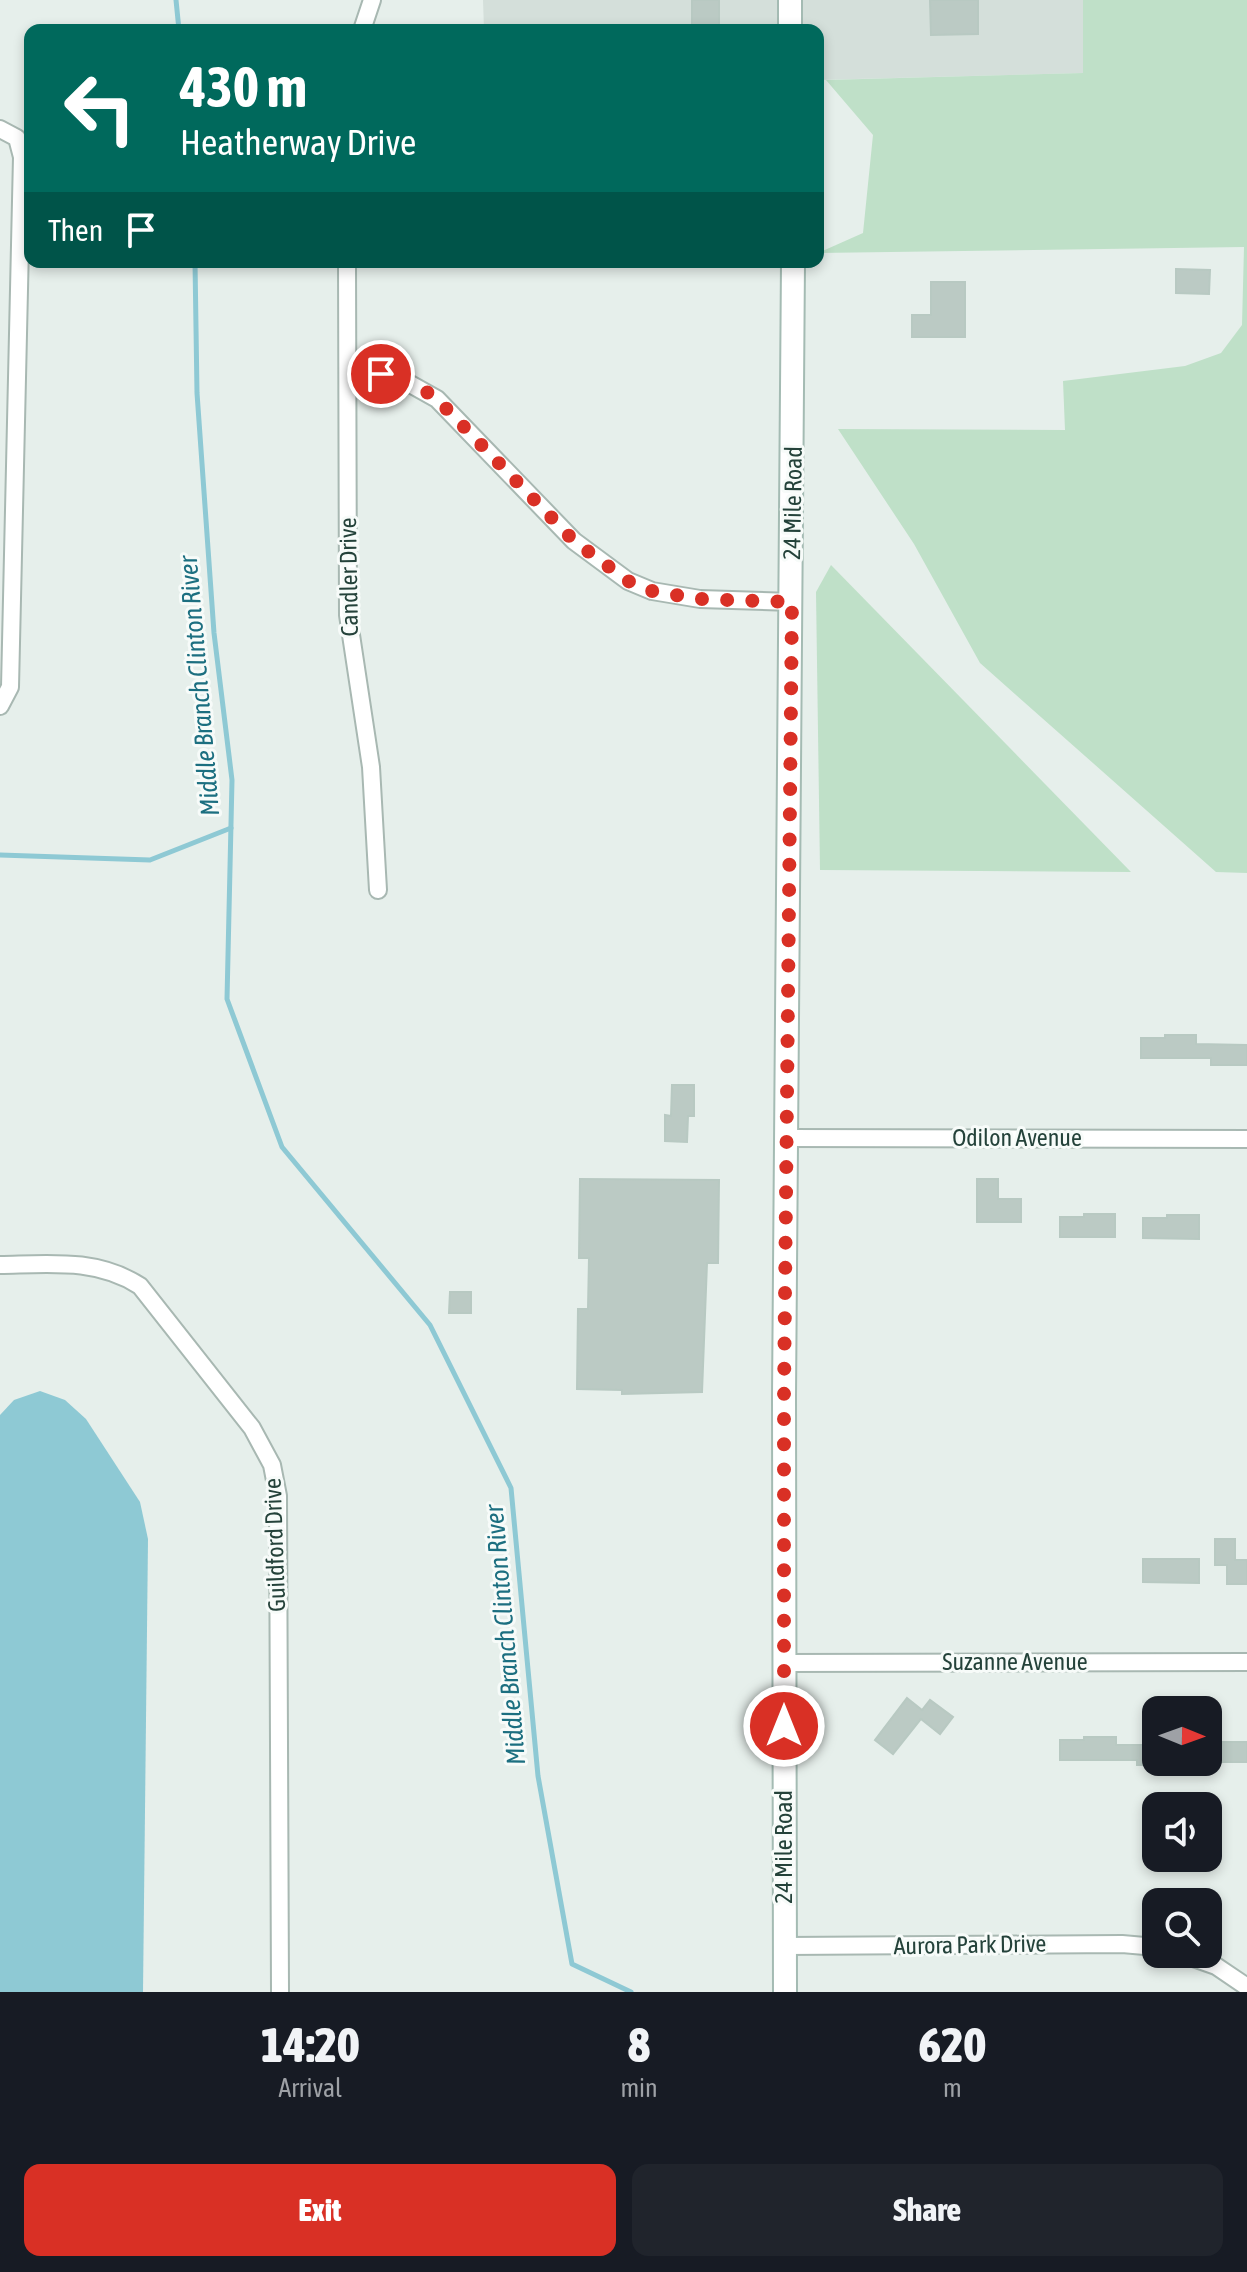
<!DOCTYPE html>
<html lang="en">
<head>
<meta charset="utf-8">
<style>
  :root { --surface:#171b24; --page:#20242c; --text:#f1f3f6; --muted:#9ea1a6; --accent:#d93025 }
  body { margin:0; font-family:"Asap Condensed",sans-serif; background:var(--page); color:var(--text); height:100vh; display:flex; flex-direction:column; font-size:30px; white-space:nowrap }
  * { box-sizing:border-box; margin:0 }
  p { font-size:26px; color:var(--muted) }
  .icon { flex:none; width:44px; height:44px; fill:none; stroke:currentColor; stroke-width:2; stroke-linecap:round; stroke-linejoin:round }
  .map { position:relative; height:1992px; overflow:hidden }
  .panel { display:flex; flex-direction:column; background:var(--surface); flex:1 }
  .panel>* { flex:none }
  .top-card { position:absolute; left:24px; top:24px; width:800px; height:244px; border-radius:16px; box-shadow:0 4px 12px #0003; background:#00695c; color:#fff; overflow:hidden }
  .needle { width:52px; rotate:91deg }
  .fabs { position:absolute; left:1142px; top:1696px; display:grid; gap:16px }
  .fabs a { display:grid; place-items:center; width:80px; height:80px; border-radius:16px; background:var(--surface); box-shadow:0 4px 12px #0003; font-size:40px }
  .pin { position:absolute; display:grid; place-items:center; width:68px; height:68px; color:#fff; margin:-34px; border:4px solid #fff; border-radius:50%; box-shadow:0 2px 8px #0007 }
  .me { position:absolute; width:88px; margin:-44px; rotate:0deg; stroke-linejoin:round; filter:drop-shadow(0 0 6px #0008) }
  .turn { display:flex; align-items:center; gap:28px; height:168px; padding:0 24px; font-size:36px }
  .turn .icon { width:104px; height:104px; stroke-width:2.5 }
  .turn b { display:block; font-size:56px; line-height:68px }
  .then { display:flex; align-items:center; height:76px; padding:0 24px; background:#0003; gap:16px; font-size:30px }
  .eta { display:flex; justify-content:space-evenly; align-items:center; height:136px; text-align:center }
  .eta b { font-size:48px; font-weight:800; line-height:56px }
  .primary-button { display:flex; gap:16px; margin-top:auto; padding:16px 24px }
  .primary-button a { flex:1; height:92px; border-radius:16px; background:var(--accent); color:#fff; font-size:32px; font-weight:800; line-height:92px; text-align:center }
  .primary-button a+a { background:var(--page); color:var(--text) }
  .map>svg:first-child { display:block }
  .built { fill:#d4dfda }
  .green { fill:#bfe0c8 }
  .water { fill:#8ec9d4 }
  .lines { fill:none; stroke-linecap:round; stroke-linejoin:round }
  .stream { stroke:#8ec9d4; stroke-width:5 }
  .building { fill:#bbcac4; stroke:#b8c9c2; stroke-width:2 }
  .street-casing { stroke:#a8b8b2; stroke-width:20 }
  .secondary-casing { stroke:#a4bbb3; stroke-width:26 }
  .street { stroke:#fff; stroke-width:16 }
  .secondary { stroke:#fff; stroke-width:22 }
  .route { stroke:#d93025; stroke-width:14; stroke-dasharray:0 25.2 }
  .labels { text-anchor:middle; stroke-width:6; stroke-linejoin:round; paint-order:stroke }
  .street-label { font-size:24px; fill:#24423a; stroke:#f7fbf9 }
  .water-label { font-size:26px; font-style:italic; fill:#1c6f80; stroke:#f7fbf9 }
</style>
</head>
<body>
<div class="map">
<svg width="1247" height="1992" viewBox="0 0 1247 1992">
  <rect width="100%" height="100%" fill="#e6efeb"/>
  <!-- built -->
  <polygon class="built" points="483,0 1083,0 1083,73 818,80 818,30 484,30"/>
  <!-- green -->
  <g class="green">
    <polygon points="1083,0 1247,0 1247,873 1216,872 980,663 914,544 838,429 1065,430 1063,381 1185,366 1221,353 1242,325 1244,247 818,253 863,233 873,135 826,80 1083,73"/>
    <polygon points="831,565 1131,872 820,870 816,592"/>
  </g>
  <!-- water -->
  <polygon class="water" points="40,1391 65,1400 86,1419 140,1502 148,1539 143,1992 0,1992 0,1415 14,1400"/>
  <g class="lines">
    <!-- stream -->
    <g class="stream">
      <polyline points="176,0 179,30"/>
      <polyline points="195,262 197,393 214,633 232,780 227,999 282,1147 430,1325 511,1488 538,1776 572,1964 631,1992"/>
      <polyline points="0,855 150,860 231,828"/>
    </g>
  </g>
  <!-- building -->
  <g class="building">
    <rect x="692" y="0" width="27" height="29"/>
    <polygon points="930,0 978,0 978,34 931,35"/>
    <polygon points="1176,269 1210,270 1209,294 1176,293"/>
    <polygon points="931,282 965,282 965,337 912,337 912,315 931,315"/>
    <polygon points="1165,1035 1196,1035 1196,1044 1247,1045 1247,1065 1211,1065 1211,1058 1141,1058 1141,1038 1165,1038"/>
    <polygon points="672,1085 694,1085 694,1116 688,1116 687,1142 665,1141 665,1115 671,1116"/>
    <polygon points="580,1179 719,1180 718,1263 707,1263 702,1392 622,1394 622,1390 577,1389 578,1309 588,1309 589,1258 579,1258"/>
    <polygon points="977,1179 998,1179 998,1199 1021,1199 1021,1222 977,1222"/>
    <polygon points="1084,1214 1115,1214 1115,1237 1060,1237 1060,1217 1084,1217"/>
    <polygon points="1167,1215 1199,1215 1199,1239 1143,1238 1143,1218 1167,1218"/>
    <polygon points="450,1292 471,1292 471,1313 449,1313"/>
    <polygon points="1215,1539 1235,1539 1235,1560 1247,1560 1247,1584 1227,1584 1227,1565 1215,1565"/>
    <polygon points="1143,1559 1199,1559 1199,1583 1143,1582"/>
    <polygon points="907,1698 922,1710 930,1700 953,1717 940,1734 921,1719 893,1754 875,1740"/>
    <polygon points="1084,1737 1116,1737 1116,1745 1156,1745 1156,1765 1137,1765 1137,1760 1060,1760 1060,1740 1084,1740"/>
    <polygon points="1222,1742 1247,1742 1247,1762 1221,1762"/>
  </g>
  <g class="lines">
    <defs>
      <g id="street">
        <polyline points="362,30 372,0"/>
        <polyline points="0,129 17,138 22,157 10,687 0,706"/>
        <polyline points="347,262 348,615 371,767 378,890"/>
        <polyline points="348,370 403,380 437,399 574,541 628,581 652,591 700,599 792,602"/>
        <polyline points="787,1138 1247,1139"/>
        <path d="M0,1265C49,1264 97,1258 140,1286L252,1428L272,1465L278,1496L280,1992"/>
        <polyline points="784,1663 1247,1662"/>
        <polyline points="785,1946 1122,1944 1156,1947"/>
        <polyline points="1182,1954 1216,1966 1247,1987"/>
      </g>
      <g id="secondary">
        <polyline points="790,0 790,30"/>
        <polyline points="785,1992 784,1396 793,262"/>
      </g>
    </defs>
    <!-- street casing -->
    <use href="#street" class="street-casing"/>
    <!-- secondary casing -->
    <use href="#secondary" class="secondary-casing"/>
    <!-- street -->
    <use href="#street" class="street"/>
    <!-- secondary -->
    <use href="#secondary" class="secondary"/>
  </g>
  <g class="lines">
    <!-- route -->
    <polyline class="route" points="381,374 415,384 437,399 574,541 628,581 652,591 700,599 792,602 784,1396 784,1726"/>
  </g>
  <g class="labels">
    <!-- street labels -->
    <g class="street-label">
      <text transform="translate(793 503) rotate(-89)" y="8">24 Mile Road</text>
      <text transform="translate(349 577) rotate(-91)" y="8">Candler Drive</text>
      <text x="1017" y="1146">Odilon Avenue</text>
      <text transform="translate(275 1545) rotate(-92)" y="8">Guildford Drive</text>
      <text x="1015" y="1670">Suzanne Avenue</text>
      <text transform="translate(784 1847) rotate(-90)" y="8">24 Mile Road</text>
      <text transform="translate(970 1945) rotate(-1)" y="8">Aurora Park Drive</text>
    </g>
    <!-- water labels -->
    <g class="water-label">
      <text transform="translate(199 686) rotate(-95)" y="9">Middle Branch Clinton River</text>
      <text transform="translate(505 1635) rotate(-95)" y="9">Middle Branch Clinton River</text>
    </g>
  </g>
</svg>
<div class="fabs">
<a><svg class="needle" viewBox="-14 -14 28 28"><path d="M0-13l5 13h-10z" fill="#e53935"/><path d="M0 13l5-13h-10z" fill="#9ea1a6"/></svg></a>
<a><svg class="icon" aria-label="sound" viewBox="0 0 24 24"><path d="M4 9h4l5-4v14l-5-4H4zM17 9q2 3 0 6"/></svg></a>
<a><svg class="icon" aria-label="search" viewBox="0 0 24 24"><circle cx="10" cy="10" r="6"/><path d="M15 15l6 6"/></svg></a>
</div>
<div class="pin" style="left:381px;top:374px;background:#d93025"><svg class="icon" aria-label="arrive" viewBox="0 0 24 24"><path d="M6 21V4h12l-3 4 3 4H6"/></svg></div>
<svg class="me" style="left:784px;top:1726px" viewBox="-20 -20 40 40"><circle r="17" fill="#d93025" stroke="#fff" stroke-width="3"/><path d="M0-11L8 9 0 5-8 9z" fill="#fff"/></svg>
<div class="top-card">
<div class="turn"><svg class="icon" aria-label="left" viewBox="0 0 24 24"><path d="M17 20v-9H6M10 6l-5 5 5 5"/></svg><div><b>430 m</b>Heatherway Drive</div></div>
<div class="then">Then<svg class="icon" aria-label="arrive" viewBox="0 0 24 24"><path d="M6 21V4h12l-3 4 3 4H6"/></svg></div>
</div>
</div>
<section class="panel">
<div class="eta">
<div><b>14:20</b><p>Arrival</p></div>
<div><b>8</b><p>min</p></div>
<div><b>620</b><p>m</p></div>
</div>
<div class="primary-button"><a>Exit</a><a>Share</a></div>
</section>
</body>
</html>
